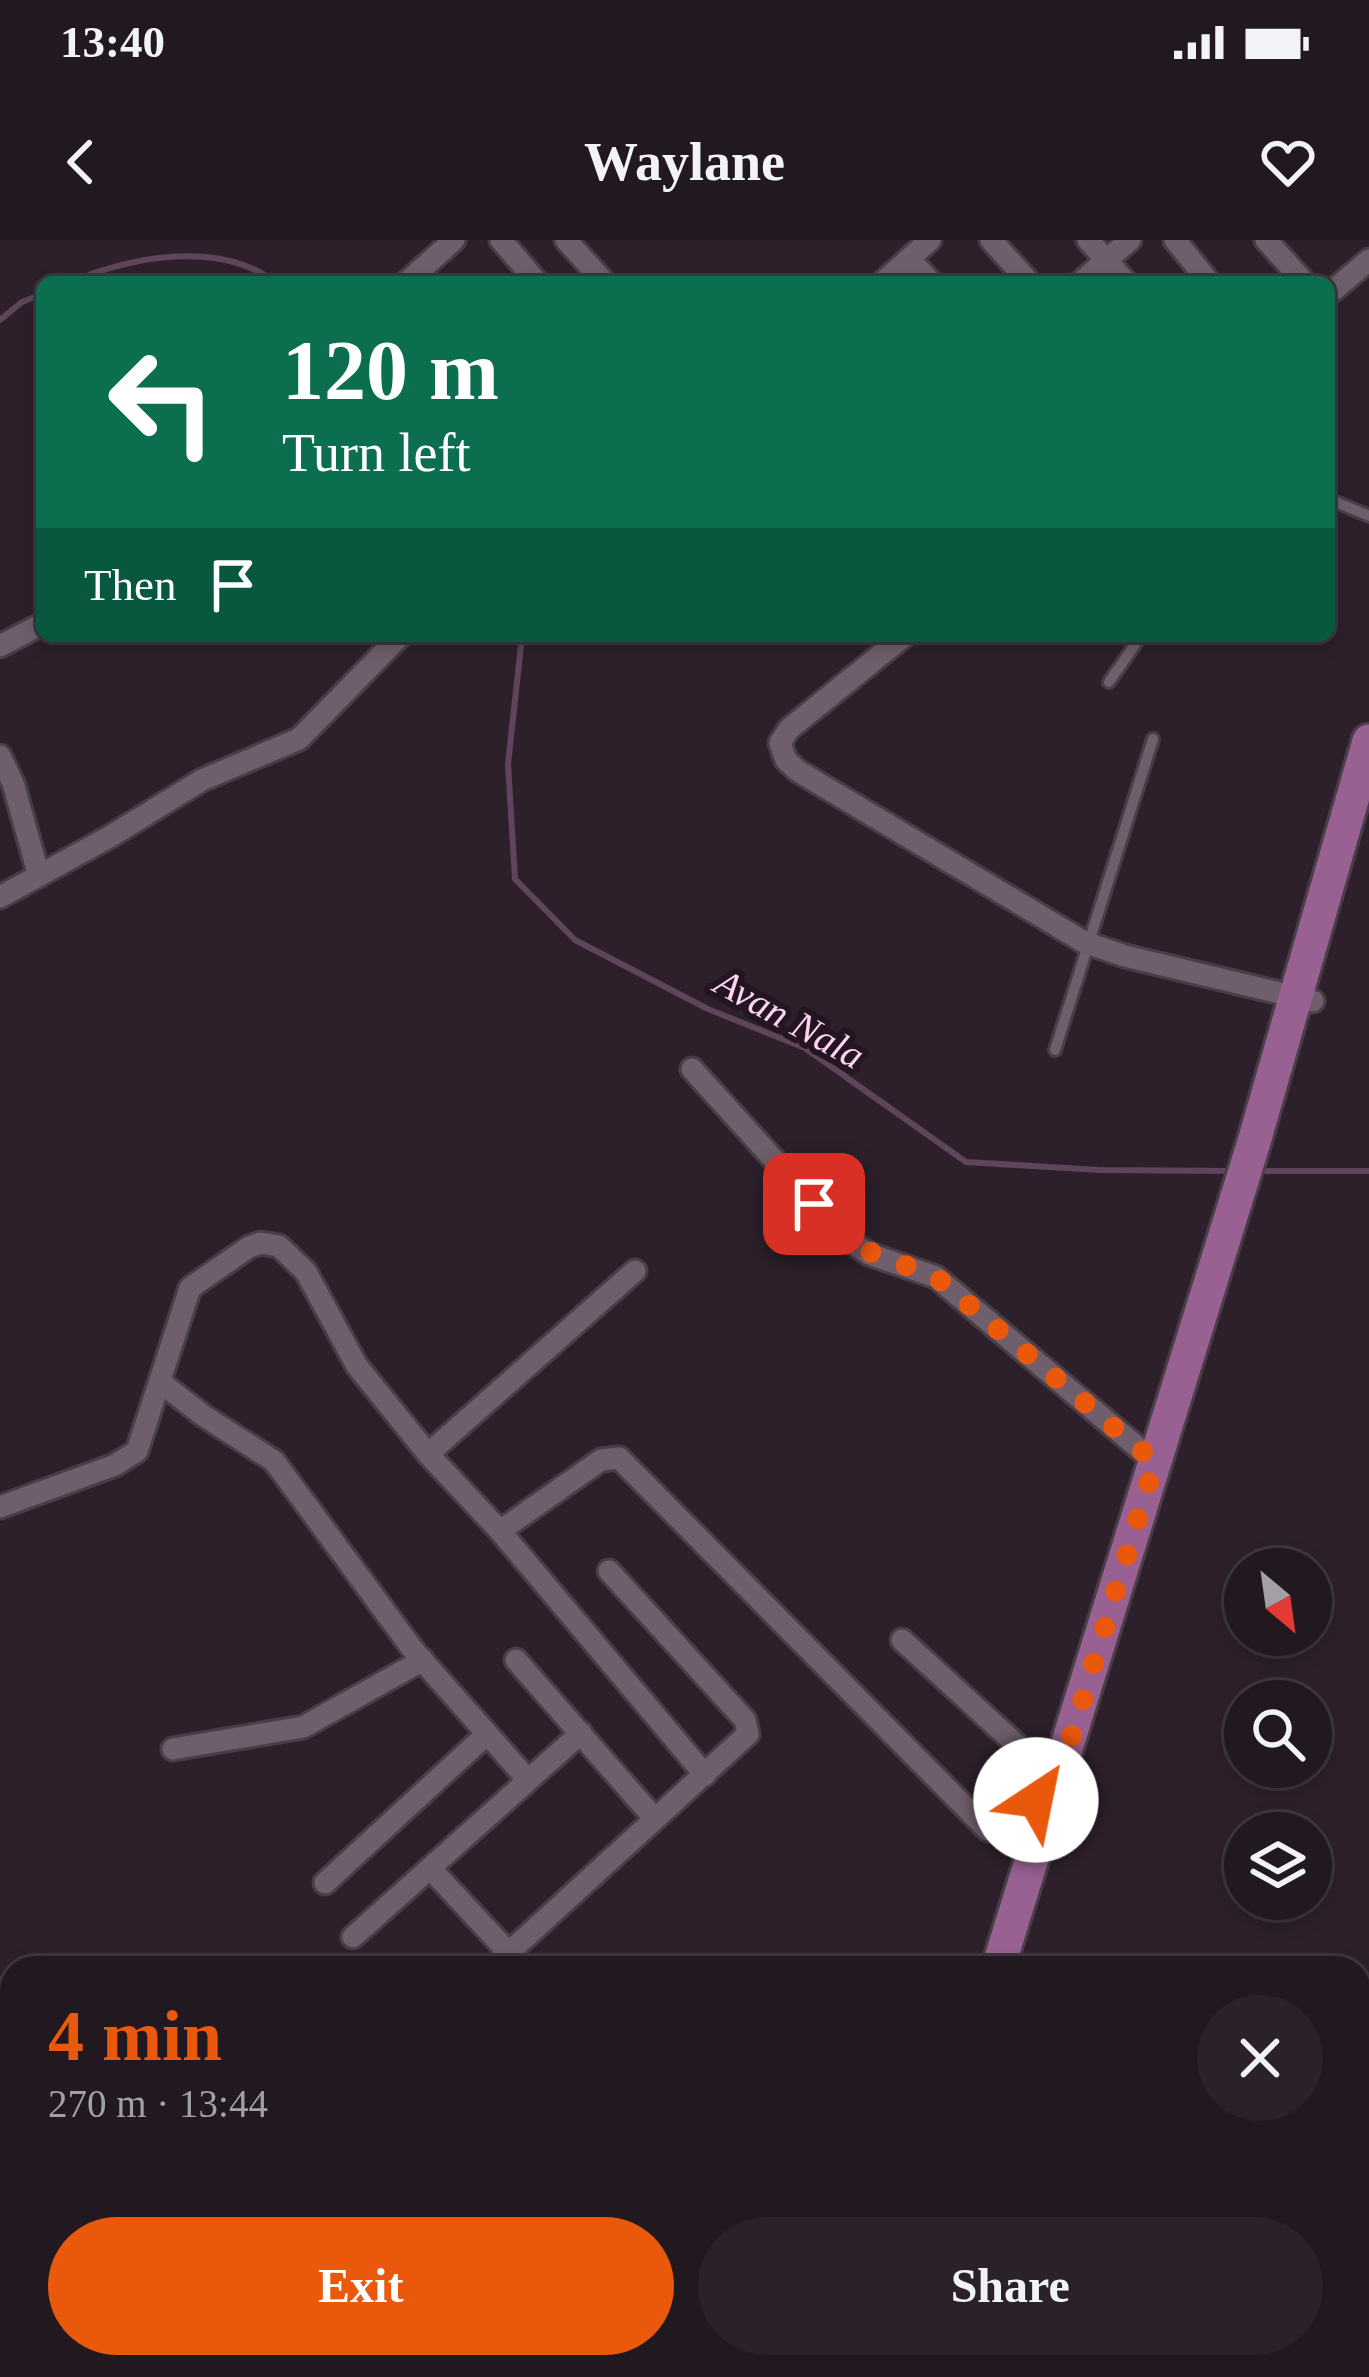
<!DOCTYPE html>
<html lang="en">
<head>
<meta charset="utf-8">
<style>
  :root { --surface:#221820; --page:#2a2129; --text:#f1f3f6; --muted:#a2a0a5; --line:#3f373e; --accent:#ea580c }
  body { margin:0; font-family:Georgia,serif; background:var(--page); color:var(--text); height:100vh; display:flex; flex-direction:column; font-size:45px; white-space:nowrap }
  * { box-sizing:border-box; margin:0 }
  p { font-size:39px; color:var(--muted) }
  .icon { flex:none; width:66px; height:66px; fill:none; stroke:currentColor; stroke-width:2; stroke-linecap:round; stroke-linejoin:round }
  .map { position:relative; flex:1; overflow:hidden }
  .sheet { position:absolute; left:0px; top:1716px; width:1371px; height:423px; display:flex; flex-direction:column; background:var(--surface); border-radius:36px 36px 0 0; box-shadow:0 6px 18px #0003,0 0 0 3px var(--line) }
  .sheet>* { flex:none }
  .top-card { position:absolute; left:36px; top:36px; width:1299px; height:366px; border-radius:18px; box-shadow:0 6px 18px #0003,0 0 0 3px var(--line); background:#0b6e4f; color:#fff; overflow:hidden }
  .needle { width:78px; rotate:151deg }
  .fabs { position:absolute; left:1224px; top:1308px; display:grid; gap:24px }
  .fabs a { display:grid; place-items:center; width:108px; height:108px; border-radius:50%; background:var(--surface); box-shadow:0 6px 18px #0003,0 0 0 3px var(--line); font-size:60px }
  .pin { position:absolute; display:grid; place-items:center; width:102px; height:102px; color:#fff; margin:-51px; border-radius:24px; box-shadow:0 6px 18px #0006 }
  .me { position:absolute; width:132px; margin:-66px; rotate:34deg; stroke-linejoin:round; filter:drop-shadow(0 0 9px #0008) }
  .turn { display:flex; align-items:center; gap:42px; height:252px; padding:0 48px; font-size:54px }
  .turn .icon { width:156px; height:156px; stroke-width:2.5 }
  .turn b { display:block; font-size:84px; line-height:102px }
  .then { display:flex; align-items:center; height:114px; padding:0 48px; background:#0003; gap:24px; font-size:45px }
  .round { display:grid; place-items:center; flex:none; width:126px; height:126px; border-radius:63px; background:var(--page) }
  .summary { display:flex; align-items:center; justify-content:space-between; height:204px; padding:0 48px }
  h1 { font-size:72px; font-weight:800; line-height:90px; color:var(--accent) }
  .button { display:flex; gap:24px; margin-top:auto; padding:24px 48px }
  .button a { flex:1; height:138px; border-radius:72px; background:var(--accent); color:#fff; font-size:48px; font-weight:800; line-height:138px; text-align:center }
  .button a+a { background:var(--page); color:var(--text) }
  .status { display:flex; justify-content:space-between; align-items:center; height:84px; padding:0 60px; background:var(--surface); direction:ltr }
  .status svg { height:33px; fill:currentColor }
  header { display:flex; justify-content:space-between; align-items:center; height:156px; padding:0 48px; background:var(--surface); font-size:54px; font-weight:800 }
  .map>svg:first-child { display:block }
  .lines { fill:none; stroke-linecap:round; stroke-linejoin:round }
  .stream { stroke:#5f455c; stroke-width:6 }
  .service-casing { stroke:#493e47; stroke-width:16 }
  .minor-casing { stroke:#493e47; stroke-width:27 }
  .primary-casing { stroke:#493e47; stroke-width:39 }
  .service { stroke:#6f5f6c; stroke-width:10 }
  .minor { stroke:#6f5f6c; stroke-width:21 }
  .primary { stroke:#986191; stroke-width:33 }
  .route { stroke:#ea580c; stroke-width:21; stroke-dasharray:0 37.8 }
  .labels { text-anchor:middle; stroke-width:12; stroke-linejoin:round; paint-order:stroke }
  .water-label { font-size:39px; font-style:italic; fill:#fdd4f6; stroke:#231621 }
</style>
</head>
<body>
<div class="status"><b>13:40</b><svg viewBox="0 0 49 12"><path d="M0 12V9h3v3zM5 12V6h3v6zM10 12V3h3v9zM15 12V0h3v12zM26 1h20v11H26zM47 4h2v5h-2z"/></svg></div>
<header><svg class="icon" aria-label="back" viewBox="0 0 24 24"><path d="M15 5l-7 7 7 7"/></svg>Waylane<svg class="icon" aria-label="heart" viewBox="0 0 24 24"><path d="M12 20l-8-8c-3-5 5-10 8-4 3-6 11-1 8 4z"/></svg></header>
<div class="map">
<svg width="1369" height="2137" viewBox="0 0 1369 2137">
  <rect width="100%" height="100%" fill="#2d202b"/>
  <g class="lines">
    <!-- stream -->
    <g class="stream">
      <path d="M71,42C133,16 219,0 275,42"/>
      <polyline points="0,80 22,62 42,54"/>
      <polyline points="522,396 508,524 515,639 575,700 708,769 805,808 966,922 1099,930 1233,931"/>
      <polyline points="1259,931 1369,931"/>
    </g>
    <defs>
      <g id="service">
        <polyline points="1329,259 1369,276"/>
        <polyline points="1109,442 1141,396"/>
        <polyline points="1055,810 1153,499"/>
        <polyline points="1021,2127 1028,2137"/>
        <polyline points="673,2137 677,2127"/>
      </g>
      <g id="minor">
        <polyline points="501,0 537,42"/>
        <polyline points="566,0 604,42"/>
        <polyline points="991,0 1029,42"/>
        <polyline points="1088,0 1126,42"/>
        <polyline points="1175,0 1209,42"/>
        <polyline points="1266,0 1304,42"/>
        <polyline points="909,19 931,42"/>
        <polyline points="407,42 454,0"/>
        <polyline points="883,42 930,0"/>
        <polyline points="1081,42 1130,0"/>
        <polyline points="1329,54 1369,20"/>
        <polyline points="904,396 789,489 780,503 786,520 798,531 1084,702 1125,716 1313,761"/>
        <polyline points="0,406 42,384"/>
        <polyline points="0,516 13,543 39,636"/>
        <polyline points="0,657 111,596 202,540 299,499 400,396"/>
        <polyline points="692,829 844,997 869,1014 936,1037 1155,1222"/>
        <polyline points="160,1142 204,1176 274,1221 414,1411 528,1540"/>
        <polyline points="428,1214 635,1031"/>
        <polyline points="0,1267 115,1225 137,1211 190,1048 249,1007 261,1003 279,1006 306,1032 357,1126 428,1214 500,1291 705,1535"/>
        <polyline points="500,1291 601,1220 619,1218 988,1590 1000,1593 1020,1582 1045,1548"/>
        <polyline points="902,1400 1052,1537 1076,1554"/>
        <polyline points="516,1420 654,1578"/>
        <polyline points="173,1509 303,1487 423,1420"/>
        <polyline points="430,1628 508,1712"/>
        <polyline points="325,1643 487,1494"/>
        <polyline points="353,1697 581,1493"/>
        <polyline points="492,1728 748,1494 745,1480 609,1331"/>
        <polyline points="0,1864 12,1885"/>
        <polyline points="1359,1961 1369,1955"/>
        <polyline points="79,2137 96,2127"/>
      </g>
      <g id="primary">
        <polyline points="998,1728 1254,902 1369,501"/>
        <polyline points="889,2137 893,2127"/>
      </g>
    </defs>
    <!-- service casing -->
    <use href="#service" class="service-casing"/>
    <!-- minor casing -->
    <use href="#minor" class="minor-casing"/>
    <!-- primary casing -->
    <use href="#primary" class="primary-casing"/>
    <!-- service -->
    <use href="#service" class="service"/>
    <!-- minor -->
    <use href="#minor" class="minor"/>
    <!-- primary -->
    <use href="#primary" class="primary"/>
  </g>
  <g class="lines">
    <!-- route -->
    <polyline class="route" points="814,964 857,1007 936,1037 1155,1222 1058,1541 1052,1538 1036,1560"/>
  </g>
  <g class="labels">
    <!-- water labels -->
    <g class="water-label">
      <text transform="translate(790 778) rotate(29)" y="14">Avan Nala</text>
    </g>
  </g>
</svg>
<div class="fabs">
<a><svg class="needle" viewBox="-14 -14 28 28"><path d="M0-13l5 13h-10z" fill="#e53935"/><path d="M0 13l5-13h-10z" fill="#a2a0a5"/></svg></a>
<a><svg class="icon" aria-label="search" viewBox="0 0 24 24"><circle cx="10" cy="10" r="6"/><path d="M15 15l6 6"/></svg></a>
<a><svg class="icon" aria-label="layers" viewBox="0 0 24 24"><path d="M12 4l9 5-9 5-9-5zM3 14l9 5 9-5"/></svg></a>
</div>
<div class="pin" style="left:814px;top:964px;background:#d93025"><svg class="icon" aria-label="arrive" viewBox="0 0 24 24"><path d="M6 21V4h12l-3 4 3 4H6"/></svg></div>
<svg class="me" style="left:1036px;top:1560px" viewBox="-20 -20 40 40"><circle r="19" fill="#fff"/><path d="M0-13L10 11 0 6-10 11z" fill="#ea580c"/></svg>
<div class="top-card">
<div class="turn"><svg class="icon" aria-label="left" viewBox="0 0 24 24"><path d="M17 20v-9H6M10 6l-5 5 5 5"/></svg><div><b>120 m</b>Turn left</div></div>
<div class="then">Then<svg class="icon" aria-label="arrive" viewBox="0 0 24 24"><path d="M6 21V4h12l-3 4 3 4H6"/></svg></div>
</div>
<section class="sheet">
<div class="summary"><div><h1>4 min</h1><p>270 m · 13:44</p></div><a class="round"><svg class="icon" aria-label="close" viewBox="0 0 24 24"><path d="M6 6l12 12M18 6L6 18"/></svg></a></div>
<div class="button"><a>Exit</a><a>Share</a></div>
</section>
</div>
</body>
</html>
